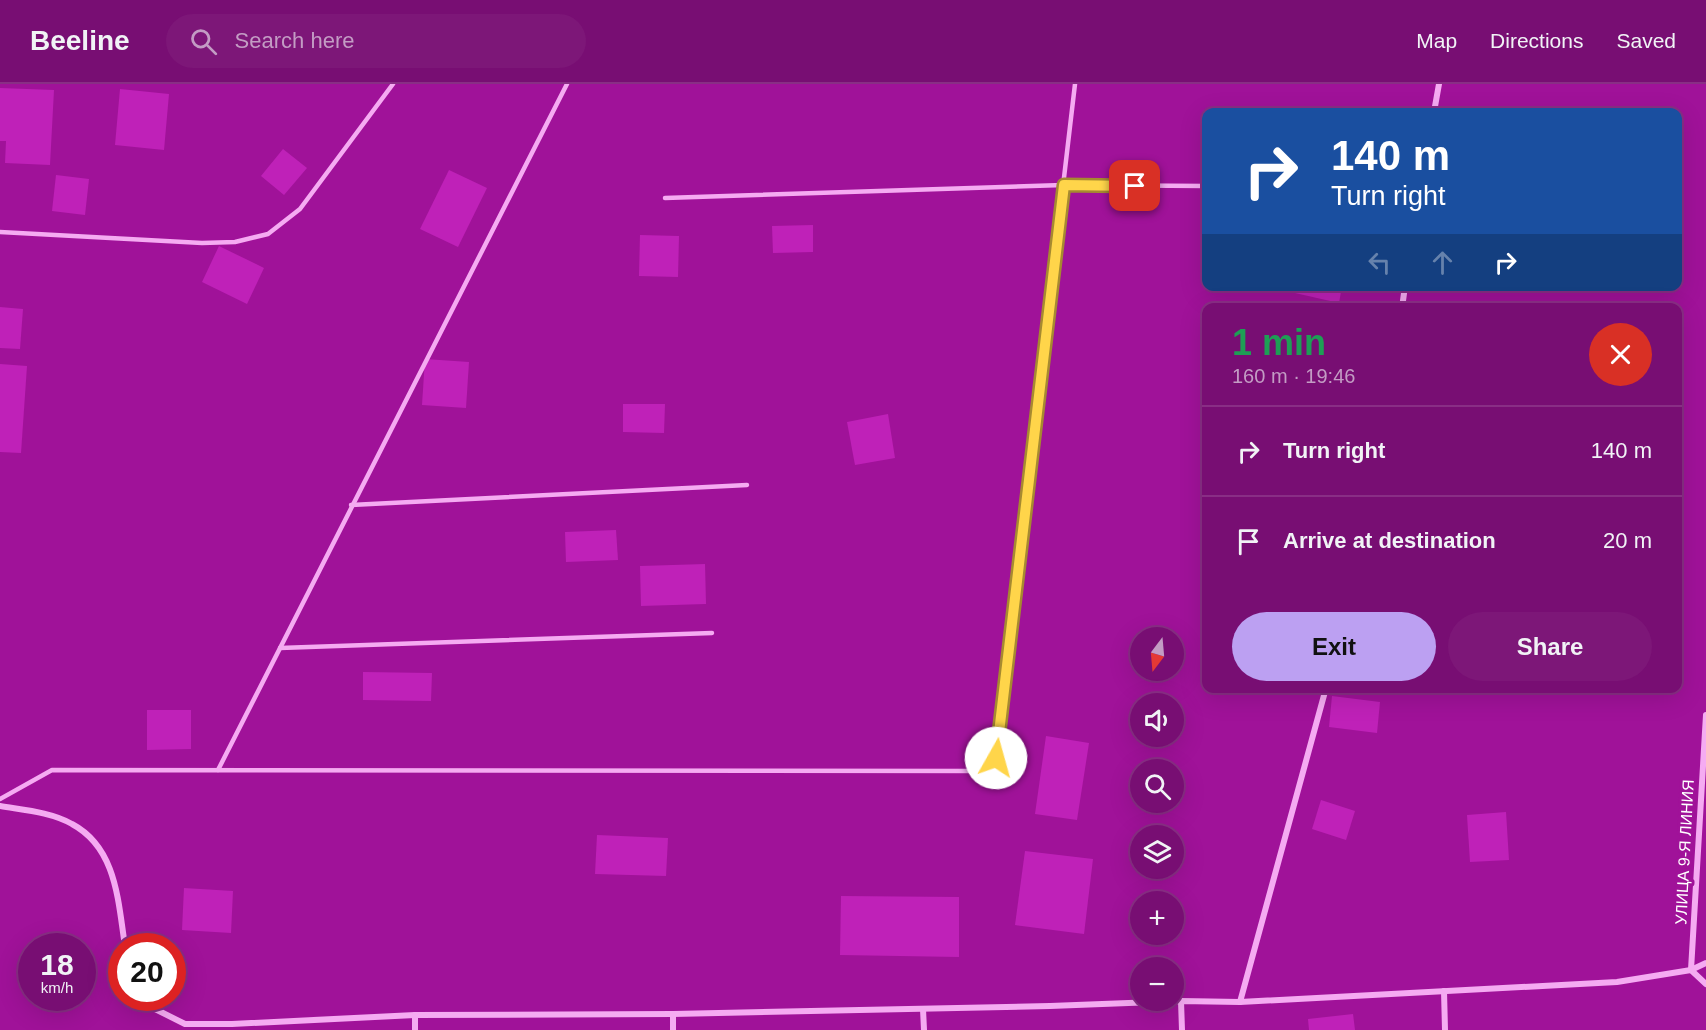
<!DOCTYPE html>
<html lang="en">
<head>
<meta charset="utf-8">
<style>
  :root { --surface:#780e73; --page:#7d1778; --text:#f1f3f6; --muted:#c39cc4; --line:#892e85; --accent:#bca0f2 }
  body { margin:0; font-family:Arial,sans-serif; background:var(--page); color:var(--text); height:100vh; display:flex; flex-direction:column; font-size:22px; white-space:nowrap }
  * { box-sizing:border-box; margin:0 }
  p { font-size:20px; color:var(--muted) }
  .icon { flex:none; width:33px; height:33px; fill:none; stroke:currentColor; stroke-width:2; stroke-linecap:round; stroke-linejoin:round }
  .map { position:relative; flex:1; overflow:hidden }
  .side { position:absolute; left:1202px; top:219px; width:480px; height:390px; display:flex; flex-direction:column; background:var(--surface); border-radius:12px; box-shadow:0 6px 24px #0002,0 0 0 2px var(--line) }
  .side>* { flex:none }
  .hud { position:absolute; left:1202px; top:24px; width:480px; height:183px; border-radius:12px; box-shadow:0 6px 24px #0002,0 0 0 2px var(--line); background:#1a4fa0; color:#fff; overflow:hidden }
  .needle { width:39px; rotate:196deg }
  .controls { position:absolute; left:1130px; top:543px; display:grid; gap:12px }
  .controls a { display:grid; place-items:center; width:54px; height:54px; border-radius:50%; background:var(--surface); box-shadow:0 6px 24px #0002,0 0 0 2px var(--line); font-size:30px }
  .speed { position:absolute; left:18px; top:849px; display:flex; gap:12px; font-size:30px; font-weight:700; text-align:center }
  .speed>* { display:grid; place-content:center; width:78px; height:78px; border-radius:50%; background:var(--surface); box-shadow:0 6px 24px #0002,0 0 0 2px var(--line); line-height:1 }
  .speed small { font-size:15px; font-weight:400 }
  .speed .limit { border:9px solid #d22; background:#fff; color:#111 }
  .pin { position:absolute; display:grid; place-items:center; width:51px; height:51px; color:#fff; margin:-26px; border-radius:12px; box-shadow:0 3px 9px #0006 }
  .me { position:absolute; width:66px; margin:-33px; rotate:7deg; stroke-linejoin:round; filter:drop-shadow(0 0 4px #0008) }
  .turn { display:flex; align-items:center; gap:21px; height:126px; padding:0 30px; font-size:27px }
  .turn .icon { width:78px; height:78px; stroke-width:2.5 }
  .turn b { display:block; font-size:42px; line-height:51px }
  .lanes { display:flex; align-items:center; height:57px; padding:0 30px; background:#0003; justify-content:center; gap:30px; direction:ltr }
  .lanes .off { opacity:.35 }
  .round { display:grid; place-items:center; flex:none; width:63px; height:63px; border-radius:32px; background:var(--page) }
  .head { display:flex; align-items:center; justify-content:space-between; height:102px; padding:0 30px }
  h1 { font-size:36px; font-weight:600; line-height:45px; color:#1e9e55 }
  .primary-button { display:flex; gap:12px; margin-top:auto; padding:12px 30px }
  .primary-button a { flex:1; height:69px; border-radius:36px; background:var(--accent); color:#111; font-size:24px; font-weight:600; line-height:69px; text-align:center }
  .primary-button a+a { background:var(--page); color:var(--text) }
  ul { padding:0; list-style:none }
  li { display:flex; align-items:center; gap:18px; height:90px; padding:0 30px; border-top:2px solid var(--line) }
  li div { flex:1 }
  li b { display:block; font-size:22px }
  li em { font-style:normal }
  header { display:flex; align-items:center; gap:36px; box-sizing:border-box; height:84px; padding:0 30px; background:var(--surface); border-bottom:2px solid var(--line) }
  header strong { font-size:28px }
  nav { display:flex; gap:33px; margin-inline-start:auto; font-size:21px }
  .search { width:420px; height:54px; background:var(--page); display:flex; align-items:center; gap:15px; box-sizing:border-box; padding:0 21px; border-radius:33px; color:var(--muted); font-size:22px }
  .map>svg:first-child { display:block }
  .building { fill:#bf21b8 }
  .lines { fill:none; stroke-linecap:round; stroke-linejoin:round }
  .service { stroke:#f5abf2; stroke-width:4.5 }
  .minor { stroke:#f5abf2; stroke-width:6 }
  .route-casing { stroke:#a68a30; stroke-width:15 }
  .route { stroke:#ffd54a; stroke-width:10 }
  .labels { text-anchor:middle; stroke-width:6; stroke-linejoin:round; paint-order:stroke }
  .street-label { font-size:16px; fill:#fff; stroke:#a01299 }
</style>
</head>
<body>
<header>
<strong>Beeline</strong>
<div class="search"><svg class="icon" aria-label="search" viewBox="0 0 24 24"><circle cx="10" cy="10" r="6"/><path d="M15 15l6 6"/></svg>Search here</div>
<nav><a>Map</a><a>Directions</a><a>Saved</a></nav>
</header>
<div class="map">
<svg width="1706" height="946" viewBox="0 0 1706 946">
  <rect width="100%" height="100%" fill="#a01299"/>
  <!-- building -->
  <g class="building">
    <polygon points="0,4 54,6 50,81 5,79 6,57 0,57"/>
    <polygon points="120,5 169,10 164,66 115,61"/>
    <polygon points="283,65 307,84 284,111 261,92"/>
    <polygon points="449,86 487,104 458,163 420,145"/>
    <polygon points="56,91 89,95 85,131 52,127"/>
    <polygon points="813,141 813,168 773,169 772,142"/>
    <polygon points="640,151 679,152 678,193 639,192"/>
    <polygon points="219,162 264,184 247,220 202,198"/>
    <polygon points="1297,202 1342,202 1339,219 1295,209"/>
    <polygon points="0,223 23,225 20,265 0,264"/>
    <polygon points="425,275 469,278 466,324 422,321"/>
    <polygon points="0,280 27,282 21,369 0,368"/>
    <polygon points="623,320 665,320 664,349 623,348"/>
    <polygon points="888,330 895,374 855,381 847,338"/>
    <polygon points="616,446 618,476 566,478 565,448"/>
    <polygon points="705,480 706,520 641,522 640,482"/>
    <polygon points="363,588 432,589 431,617 363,616"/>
    <polygon points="1332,612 1380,618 1377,649 1329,643"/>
    <polygon points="147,626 191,626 191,665 147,666"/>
    <polygon points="1046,652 1089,659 1077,736 1035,730"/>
    <polygon points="1321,716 1355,727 1346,756 1312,745"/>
    <polygon points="1506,728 1509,776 1470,778 1467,731"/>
    <polygon points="597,751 668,754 666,792 595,790"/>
    <polygon points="1025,767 1093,775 1084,850 1015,841"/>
    <polygon points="184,804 233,807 231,849 182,846"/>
    <polygon points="841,812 959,813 959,873 840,871"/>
    <polygon points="1353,930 1355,946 1309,946 1308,935"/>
  </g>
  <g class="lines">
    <!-- service -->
    <g class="service">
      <polyline points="665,114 1063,101 1206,102"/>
      <polyline points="0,148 202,159 235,158 268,150 300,125 393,0"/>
      <polyline points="351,421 747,401"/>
      <polyline points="280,564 712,549"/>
      <polyline points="218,686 567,0"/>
      <polyline points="0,715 52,686 979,687 996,673 1075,0"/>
    </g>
    <!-- minor -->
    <g class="minor">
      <polyline points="1434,28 1439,0"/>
      <polyline points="1402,224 1405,202"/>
      <polyline points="1706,631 1691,886 1706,900"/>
      <path d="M0,722C23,726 51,728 72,740C117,764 118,818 125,862"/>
      <polyline points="1444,907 1445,946"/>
      <polyline points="144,914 153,924 185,940 232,940 415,931 673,930 1050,922 1181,917 1240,918 1617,898 1691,886 1706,879"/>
      <polyline points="1181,917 1182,946"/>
      <polyline points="1240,918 1326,604"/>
      <polyline points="923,925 924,946"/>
      <polyline points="415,931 415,946"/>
      <polyline points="673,946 673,930"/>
    </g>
  </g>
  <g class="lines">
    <defs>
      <polyline id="route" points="996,674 1064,101 1135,102"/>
    </defs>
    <!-- route casing -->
    <use href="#route" class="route-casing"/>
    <!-- route -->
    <use href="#route" class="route"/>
  </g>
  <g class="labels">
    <!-- street labels -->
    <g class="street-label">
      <text transform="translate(1684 768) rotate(-87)" y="6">УЛИЦА 9-Я ЛИНИЯ</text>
    </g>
  </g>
</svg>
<div class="controls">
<a><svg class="needle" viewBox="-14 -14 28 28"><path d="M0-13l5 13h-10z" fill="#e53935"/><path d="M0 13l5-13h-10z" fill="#c39cc4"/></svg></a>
<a><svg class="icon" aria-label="sound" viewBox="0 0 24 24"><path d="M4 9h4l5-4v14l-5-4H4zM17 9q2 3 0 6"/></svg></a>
<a><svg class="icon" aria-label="search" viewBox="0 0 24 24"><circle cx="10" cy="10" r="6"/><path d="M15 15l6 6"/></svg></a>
<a><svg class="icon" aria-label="layers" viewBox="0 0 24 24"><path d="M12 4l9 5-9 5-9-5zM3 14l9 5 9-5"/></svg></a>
<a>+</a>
<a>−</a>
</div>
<div class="speed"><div>18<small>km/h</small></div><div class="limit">20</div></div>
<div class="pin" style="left:1135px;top:102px;background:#d93025"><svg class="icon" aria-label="arrive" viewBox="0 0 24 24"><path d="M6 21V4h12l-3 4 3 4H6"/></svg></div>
<svg class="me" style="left:996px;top:674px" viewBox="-20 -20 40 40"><circle r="19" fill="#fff"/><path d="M0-13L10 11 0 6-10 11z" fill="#ffd54a"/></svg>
<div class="hud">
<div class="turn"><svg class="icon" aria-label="right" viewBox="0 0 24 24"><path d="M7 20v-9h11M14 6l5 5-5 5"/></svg><div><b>140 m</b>Turn right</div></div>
<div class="lanes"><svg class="icon off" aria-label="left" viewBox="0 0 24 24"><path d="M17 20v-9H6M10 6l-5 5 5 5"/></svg><svg class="icon off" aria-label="ahead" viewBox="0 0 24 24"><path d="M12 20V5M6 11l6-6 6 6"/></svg><svg class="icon" aria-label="right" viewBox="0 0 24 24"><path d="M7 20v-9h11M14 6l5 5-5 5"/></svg></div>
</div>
<section class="side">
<div class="head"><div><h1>1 min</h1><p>160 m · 19:46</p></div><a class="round" style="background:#d93025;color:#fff"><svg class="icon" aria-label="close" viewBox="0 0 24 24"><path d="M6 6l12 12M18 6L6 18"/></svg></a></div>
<ul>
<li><svg class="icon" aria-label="right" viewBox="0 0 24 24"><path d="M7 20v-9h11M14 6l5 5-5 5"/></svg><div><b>Turn right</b></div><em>140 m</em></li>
<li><svg class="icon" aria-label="arrive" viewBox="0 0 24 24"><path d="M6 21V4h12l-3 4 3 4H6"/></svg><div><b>Arrive at destination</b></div><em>20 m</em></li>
</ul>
<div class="primary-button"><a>Exit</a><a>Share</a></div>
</section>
</div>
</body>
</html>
